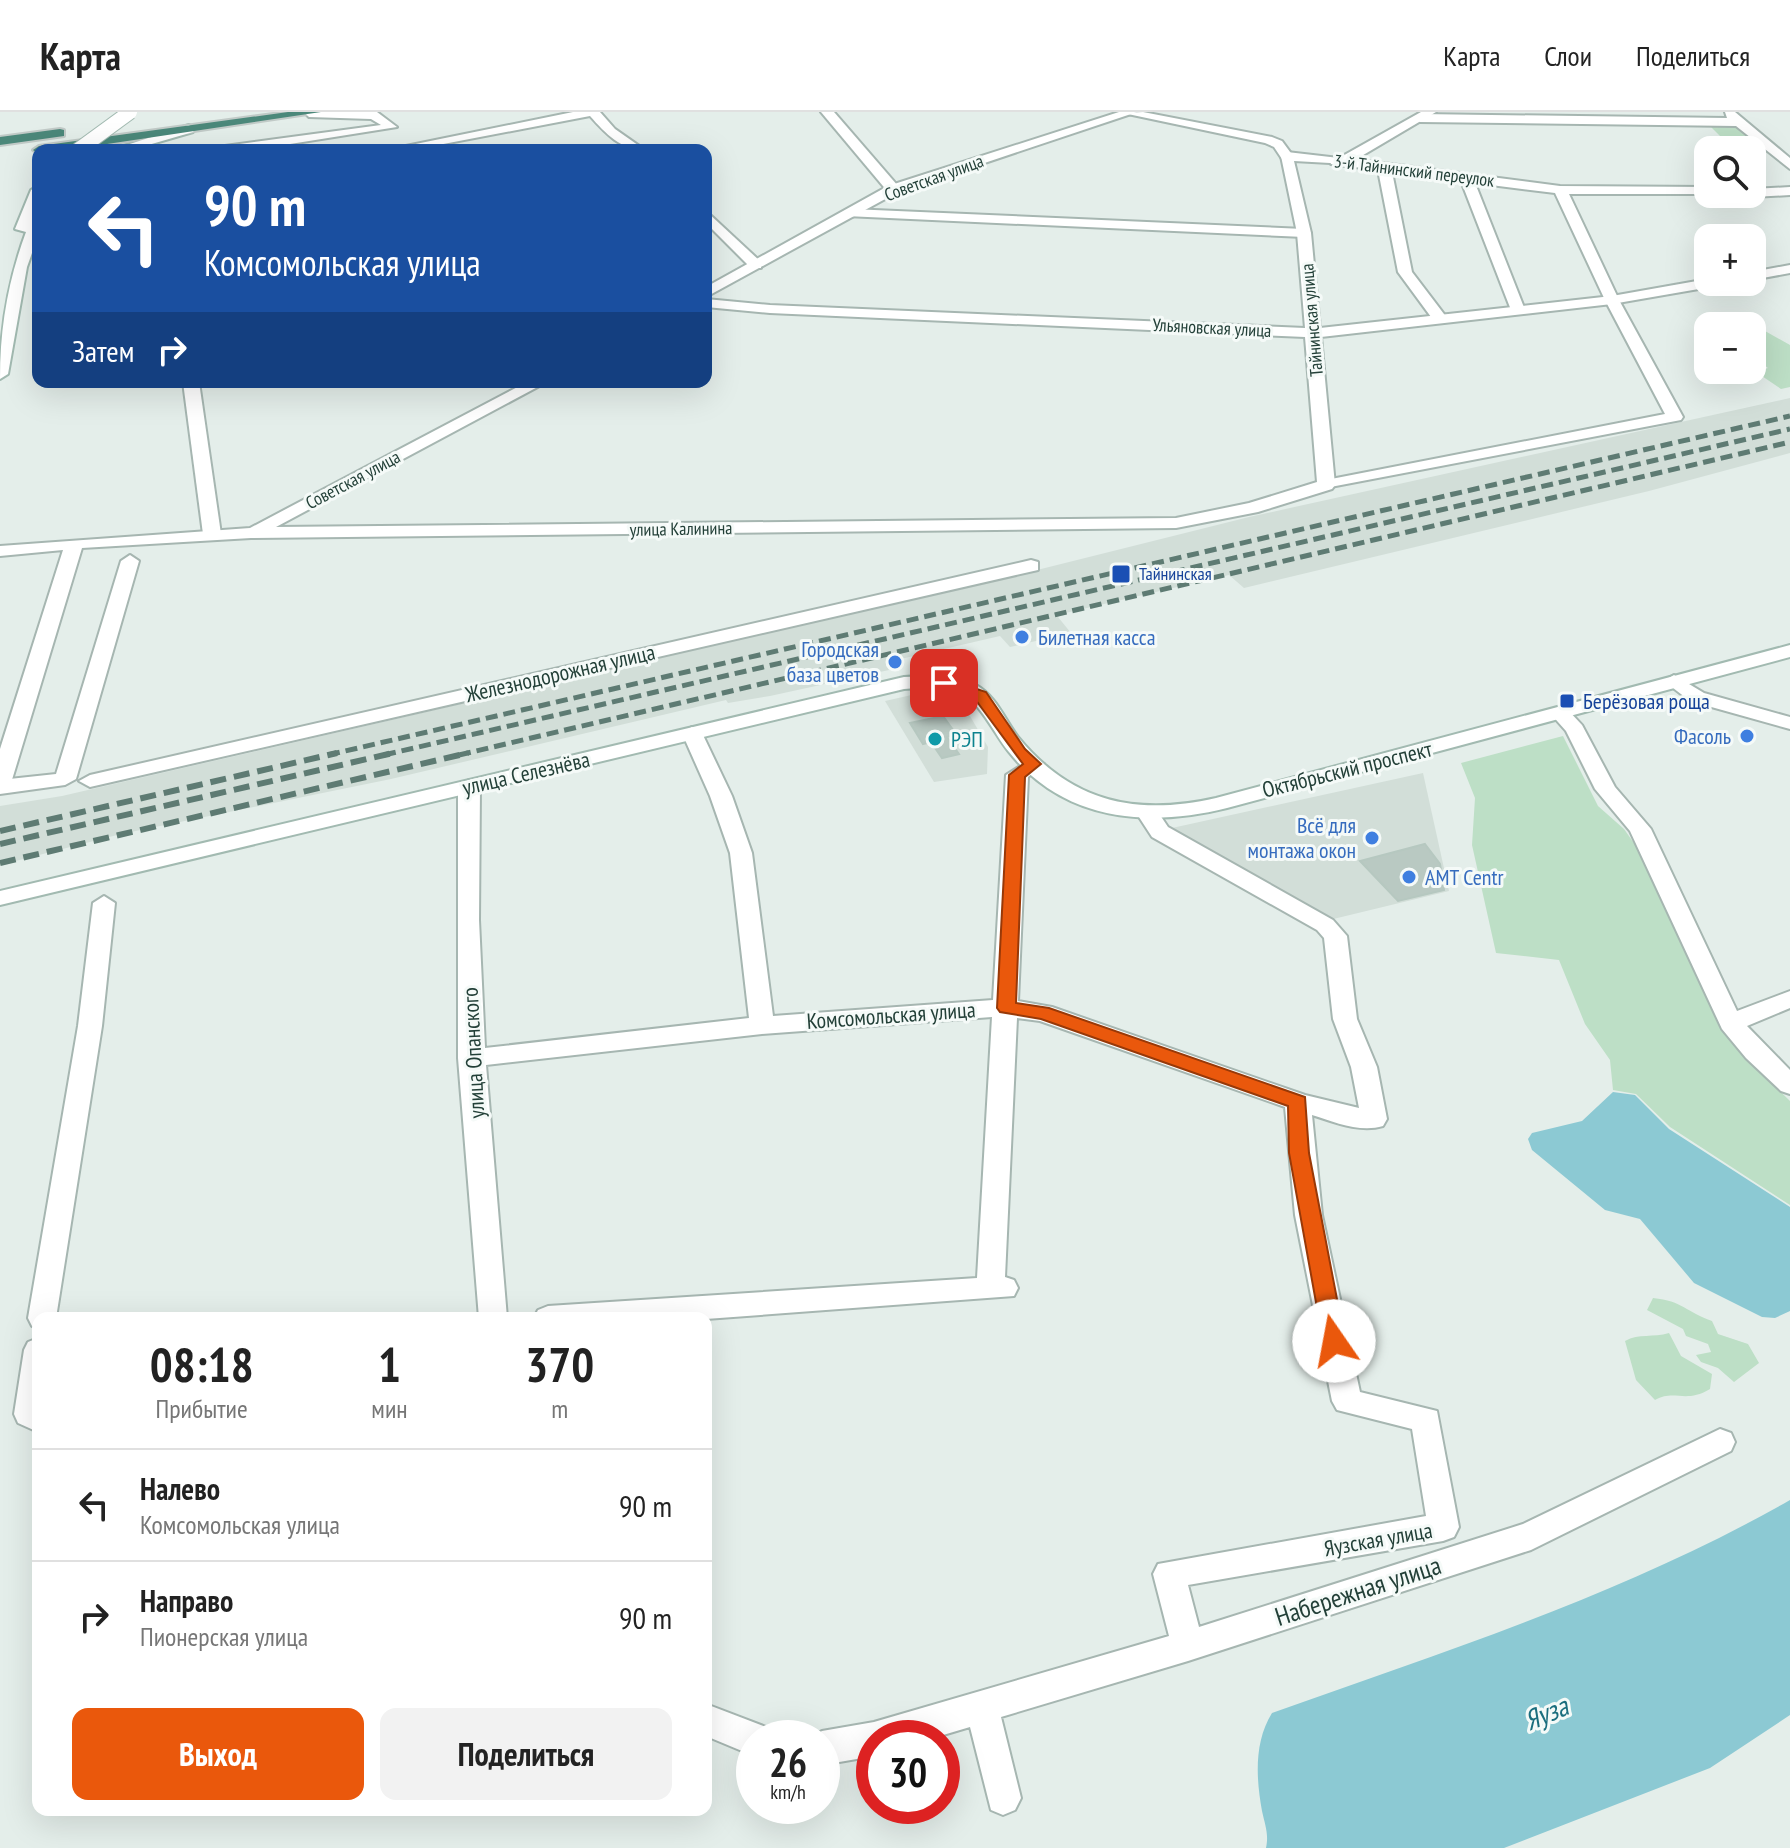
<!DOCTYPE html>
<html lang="ru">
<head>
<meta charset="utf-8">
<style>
  :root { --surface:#fff; --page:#f2f2f2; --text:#222; --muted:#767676; --line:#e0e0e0; --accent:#ea580c }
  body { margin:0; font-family:"PT Sans Narrow",sans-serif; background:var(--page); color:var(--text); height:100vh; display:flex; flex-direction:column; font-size:30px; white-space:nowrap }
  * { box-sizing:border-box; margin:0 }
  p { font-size:26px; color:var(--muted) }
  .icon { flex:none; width:44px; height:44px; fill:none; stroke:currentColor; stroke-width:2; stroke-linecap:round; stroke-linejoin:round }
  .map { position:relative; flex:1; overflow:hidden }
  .side { position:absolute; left:32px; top:1200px; width:680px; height:504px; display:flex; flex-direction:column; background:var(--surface); border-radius:16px; box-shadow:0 8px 32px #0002 }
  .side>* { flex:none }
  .top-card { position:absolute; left:32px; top:32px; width:680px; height:244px; border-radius:16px; box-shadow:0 8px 32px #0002; background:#1a4fa0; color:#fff; overflow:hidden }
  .tools { position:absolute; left:1694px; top:24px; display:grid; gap:16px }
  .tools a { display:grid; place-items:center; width:72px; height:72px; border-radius:16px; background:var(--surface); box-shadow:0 8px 32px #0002; font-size:40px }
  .speed { position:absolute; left:736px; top:1608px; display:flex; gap:16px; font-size:40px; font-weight:700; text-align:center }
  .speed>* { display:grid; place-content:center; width:104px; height:104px; border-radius:50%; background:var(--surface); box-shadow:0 8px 32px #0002; line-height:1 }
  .speed small { font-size:20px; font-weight:400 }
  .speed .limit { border:12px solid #d22; background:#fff; color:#111 }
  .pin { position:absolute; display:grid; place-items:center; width:68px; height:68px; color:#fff; margin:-34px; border-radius:16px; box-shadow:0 4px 12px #0006 }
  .me { position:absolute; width:88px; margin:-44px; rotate:348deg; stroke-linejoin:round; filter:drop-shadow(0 0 6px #0008) }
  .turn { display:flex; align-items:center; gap:28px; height:168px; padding:0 40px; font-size:36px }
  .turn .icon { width:104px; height:104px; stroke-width:2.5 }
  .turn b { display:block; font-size:56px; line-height:68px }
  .then { display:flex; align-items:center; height:76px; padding:0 40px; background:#0003; gap:16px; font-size:30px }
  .eta { display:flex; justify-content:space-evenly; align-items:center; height:136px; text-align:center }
  .eta b { font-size:48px; font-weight:600; line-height:56px }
  .action { display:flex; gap:16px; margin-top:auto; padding:16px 40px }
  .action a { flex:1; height:92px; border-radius:16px; background:var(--accent); color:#fff; font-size:32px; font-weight:600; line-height:92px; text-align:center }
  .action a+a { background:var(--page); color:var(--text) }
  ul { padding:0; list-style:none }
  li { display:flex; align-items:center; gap:24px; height:112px; padding:0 40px; border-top:2px solid var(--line) }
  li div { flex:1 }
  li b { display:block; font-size:30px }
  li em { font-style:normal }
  header { display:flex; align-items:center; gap:48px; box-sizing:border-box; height:112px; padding:0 40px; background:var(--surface); border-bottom:2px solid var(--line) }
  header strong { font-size:38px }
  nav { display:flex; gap:44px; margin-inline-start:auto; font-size:28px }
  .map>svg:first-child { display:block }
  .built { fill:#d2ded8 }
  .green { fill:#bddfc6 }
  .water { fill:#8cc9d3 }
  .building { fill:#b9c9c2; stroke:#b6c8c0; stroke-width:2 }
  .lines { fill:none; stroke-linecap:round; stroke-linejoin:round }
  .minor-casing { stroke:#a6b6b1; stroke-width:4 }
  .tertiary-casing { stroke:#a6b6b1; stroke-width:4 }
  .secondary-casing { stroke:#a2bab1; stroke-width:4 }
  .trunk-casing { stroke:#c1cac7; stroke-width:4 }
  .minor { fill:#fff; fill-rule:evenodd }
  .tertiary { fill:#fff; fill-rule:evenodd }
  .secondary { fill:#fff; fill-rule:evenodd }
  .trunk { fill:#4b887a; fill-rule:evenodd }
  .rail-far1 { stroke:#5e7b73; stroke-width:5; stroke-dasharray:12 6; stroke-linecap:butt }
  .rail { stroke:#5e7b73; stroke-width:6; stroke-dasharray:16 8; stroke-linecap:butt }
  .secondary-bridge-casing { stroke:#a2bab1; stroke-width:16; stroke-linecap:butt }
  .secondary-bridge { stroke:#fff; stroke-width:14 }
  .route { fill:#ea580c; stroke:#983908; stroke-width:2 }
  .transit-dot { fill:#1a4fb4; stroke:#f5faf8; stroke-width:3 }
  .shop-dot { fill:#3f7fe0; stroke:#f5faf8; stroke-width:3 }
  .culture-dot { fill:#0f9aa8; stroke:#f5faf8; stroke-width:3 }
  .labels { text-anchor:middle; stroke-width:6; stroke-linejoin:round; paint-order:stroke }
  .far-street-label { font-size:18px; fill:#234038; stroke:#f5faf8 }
  .far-transit-label { font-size:18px; fill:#164399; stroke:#f5faf8; text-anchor:start }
  .shop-label { font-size:22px; fill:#366cbe; stroke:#f5faf8; text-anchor:end }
  .street-label { font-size:22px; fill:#234038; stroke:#f5faf8 }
  .transit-label { font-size:22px; fill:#164399; stroke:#f5faf8; text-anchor:start }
  .culture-label { font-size:22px; fill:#0d838f; stroke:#f5faf8; text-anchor:start }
  .near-street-label { font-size:26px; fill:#234038; stroke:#f5faf8 }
  .near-water-label { font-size:28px; font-style:italic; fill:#1b6e7e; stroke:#f5faf8 }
</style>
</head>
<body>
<header>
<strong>Карта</strong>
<nav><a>Карта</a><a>Слои</a><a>Поделиться</a></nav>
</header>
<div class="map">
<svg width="1790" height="1736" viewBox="0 0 1790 1736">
  <rect width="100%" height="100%" fill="#e4eeea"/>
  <!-- built -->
  <g class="built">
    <polygon points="1790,286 1790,341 1649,379 1244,476 1229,463 1061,502 1058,505 1071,521 1010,535 1000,524 892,549 886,553 889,558 770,584 728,591 726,588 391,667 121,722 0,753 0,694 62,684 1001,467 1249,405"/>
    <polygon points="916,582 954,586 963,592 988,635 987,662 934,670 885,589"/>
    <polygon points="1423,661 1449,779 1325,809 1172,716"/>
  </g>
  <!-- green -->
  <g class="green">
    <polygon points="1710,14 1738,14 1767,41 1734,38"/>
    <polygon points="1765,219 1790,233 1790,275 1781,277 1756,260 1768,256 1752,244 1752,221"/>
    <polygon points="1563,624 1598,694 1624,717 1636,734 1716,906 1743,943 1790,989 1790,1093 1670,1015 1636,982 1613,978 1610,948 1585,912 1559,848 1496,841 1472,733 1475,686 1461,651"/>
    <path d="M1653,1186C1683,1189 1686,1200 1712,1209L1718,1222L1748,1232L1759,1251L1734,1270L1718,1256L1701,1250L1696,1243L1711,1240L1708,1232L1686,1224L1683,1217L1647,1198Z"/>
    <path d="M1669,1221L1681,1244L1712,1262L1710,1277C1685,1292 1675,1277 1655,1288L1636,1268L1625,1229C1639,1221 1653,1226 1669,1221Z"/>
  </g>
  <!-- water -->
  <g class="water">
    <polygon points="1613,980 1635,983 1669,1017 1790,1095 1790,1199 1775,1206 1762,1205 1694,1171 1640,1107 1605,1098 1532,1038 1528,1027 1532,1021 1582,1009"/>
    <path d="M1790,1388V1603L1710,1656L1504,1736H1266C1269,1722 1265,1713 1262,1699C1256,1666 1254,1630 1272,1601C1449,1538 1627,1481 1790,1388Z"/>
  </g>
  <!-- building -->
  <g class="building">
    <polygon points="943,604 956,622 947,625 959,642 942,646 931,630 923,632 910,611"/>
    <polygon points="1425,732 1440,752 1444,778 1398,789 1360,749"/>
  </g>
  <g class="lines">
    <defs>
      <g id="minor">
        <polygon points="304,0 377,0 397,15 253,38 219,38 225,34 381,13 371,7 309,5"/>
        <path d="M573,0H600L615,17L645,38C621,38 606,22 590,4L412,38L396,36Z"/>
        <polygon points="821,0 834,0 898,74 898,80 888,80"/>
        <polygon points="1143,0 1272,25 1282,29 1293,44 1282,47 1274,35 1265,31 1123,1"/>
        <polygon points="1725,0 1735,0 1790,46 1790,57 1736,14 1420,10 1414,6 1420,2 1727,6"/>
        <polygon points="1336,45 1560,74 1708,75 1708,82 1712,82 1569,82 1619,188 1683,305 1681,308 1320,377 1317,373 1326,368 1665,302 1605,188 1555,81 1475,71 1525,198 1518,202 1511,198 1461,69 1392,60 1412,160 1447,206 1439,211 1434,209 1398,160 1378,58 1331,52 1330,49"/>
        <polygon points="1790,75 1790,83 1752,85 1746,82 1752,82 1752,77"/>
        <polygon points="851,97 1304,117 1311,121 1304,125 846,104 844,101"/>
        <polygon points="706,99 761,150 761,156 751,156 706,111"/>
        <polygon points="183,270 199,270 221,422 212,427 203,422"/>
        <polygon points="130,443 139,449 76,667 65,673 0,682 0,668 56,662 121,449"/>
        <polygon points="1031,448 1038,450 1038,458 90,675 79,669 90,663"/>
        <polygon points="1674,563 1704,581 1790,605 1790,617 1690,589 1664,569"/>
        <polygon points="1560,595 1567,597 1582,613 1615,675 1651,717 1737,899 1790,879 1790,896 1747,914 1790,958 1790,982 1781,979 1746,946 1722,917 1630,719 1595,677 1566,619 1550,601"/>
        <path d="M692,615L702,621L732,684L752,741L773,904L993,888L1006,663L1033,646L1044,652L1028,665L1018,889L1052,895L1305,983L1359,996L1351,955L1333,907L1324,826L1317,818L1152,725L1137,702L1140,697H1156L1168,715L1333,808L1347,824L1357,907L1377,955L1387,1007L1383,1014C1360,1021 1334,1010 1312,1003L1322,1103L1360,1280L1437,1299L1459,1415L1454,1425L1443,1429L1188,1473L1199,1515L1523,1412L1720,1317L1731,1321L1735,1330L1731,1339L1531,1438L1188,1549L1001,1605L1021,1686L1015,1698L1003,1703L991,1698L970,1615L933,1626H874V1644L822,1653V1626H809L822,1619L874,1610L1169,1524L1153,1462L1158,1452L1426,1404L1412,1317L1337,1298L1332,1289L1295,1103L1285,995L1040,909L1017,906L1005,1165L1014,1168L1018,1176L1014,1184L706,1207L534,1206L538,1198L548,1194L977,1166L992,905L762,922L486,953L507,1206H479L458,946V675L469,668L480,675L479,808L485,936L749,906L730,741L710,684L682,621Z"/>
        <polygon points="104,784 115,791 102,914 56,1206 38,1206 38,1216 32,1214 28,1206 78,914 93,791"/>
        <polygon points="38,1226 38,1320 18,1311 14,1302 24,1238 28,1230"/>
        <polygon points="706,1592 766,1615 771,1626 754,1626 754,1644 706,1624"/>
      </g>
      <g id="tertiary">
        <polygon points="1119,0 1137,0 898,80 706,185 706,175 888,74"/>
        <polygon points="1421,0 1436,0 1348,52 1294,49 1311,121 1320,216 1612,184 1708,167 1708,170 1723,170 1716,174 1612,192 1321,225 1335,373 1332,377 1258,400 1176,416 251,426 82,436 11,671 0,677 0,637 63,438 0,444 0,434 250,416 527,270 547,270 276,415 1176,406 1249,391 1317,370 1305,225 770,201 706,195 706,187 770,193 1305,216 1297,121 1281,44 1287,40 1339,46"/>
        <polygon points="1790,153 1790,161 1752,168 1752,160"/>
      </g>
      <g id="secondary">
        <polygon points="189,13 195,17 193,20 131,38 111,38"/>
        <path d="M38,74L35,102L38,101V124L27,155L8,262L0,267C0,215 8,169 26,120L15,117L31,78Z"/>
        <path d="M1790,533V545L1227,696C1147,716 1064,709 1009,640C994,622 981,590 959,580C942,573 921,576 904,577L0,793V779L904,565C928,564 955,561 976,573C996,584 1005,608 1018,625C1072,691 1137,704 1216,686Z"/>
      </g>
      <g id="trunk">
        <polygon points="288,0 321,0 67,38 38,38 38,42 33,38 39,34"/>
        <polygon points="60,17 64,18 64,24 0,33 0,25"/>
      </g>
    </defs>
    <!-- minor casing -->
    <use href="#minor" class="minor-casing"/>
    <!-- tertiary casing -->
    <use href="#tertiary" class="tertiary-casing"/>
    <!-- secondary casing -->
    <use href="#secondary" class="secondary-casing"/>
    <!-- trunk casing -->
    <use href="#trunk" class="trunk-casing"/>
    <!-- minor -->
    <use href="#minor" class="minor"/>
    <!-- tertiary -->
    <use href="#tertiary" class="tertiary"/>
    <!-- secondary -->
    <use href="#secondary" class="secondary"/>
    <!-- trunk -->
    <use href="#trunk" class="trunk"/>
    <!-- rail-far1 -->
    <g class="rail-far1">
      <polyline points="328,643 1790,304"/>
      <polyline points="384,643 1790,317"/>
      <polyline points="459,643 1790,330"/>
    </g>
    <!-- rail -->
    <g class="rail">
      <polyline points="0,719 337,641"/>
      <polyline points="0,732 393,641"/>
      <polyline points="0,751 468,641"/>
    </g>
    <defs>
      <polyline id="secondary-bridge" points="78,38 130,0"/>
    </defs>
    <!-- secondary-bridge casing -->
    <use href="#secondary-bridge" class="secondary-bridge-casing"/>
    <!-- secondary-bridge -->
    <use href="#secondary-bridge" class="secondary-bridge"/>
  </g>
  <!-- route -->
  <polygon class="route" points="944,566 986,580 1025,637 1041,652 1025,665 1016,891 1049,896 1305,985 1309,1041 1345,1229 1342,1235 1327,1235 1323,1229 1289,1041 1288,994 1041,907 1000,900 997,896 1009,663 1023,652 975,587 939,574 939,568"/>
  <!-- markers -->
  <g class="transit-dot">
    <rect x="1111" y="452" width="20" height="20" rx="4"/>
    <rect x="1559" y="581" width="16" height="16" rx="4"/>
  </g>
  <g class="shop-dot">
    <circle cx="1022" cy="525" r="8"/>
    <circle cx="895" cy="550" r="8"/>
    <circle cx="1747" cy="624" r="8"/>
    <circle cx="1372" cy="726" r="8"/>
    <circle cx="1409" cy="765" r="8"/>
  </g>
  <circle class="culture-dot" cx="935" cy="627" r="8"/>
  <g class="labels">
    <!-- far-street labels -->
    <g class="far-street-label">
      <text transform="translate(1414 59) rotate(7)" y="6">3-й Тайнинский переулок</text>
      <text transform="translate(934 66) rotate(-20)" y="6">Советская улица</text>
      <text transform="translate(1312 208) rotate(-95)" y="6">Тайнинская улица</text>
      <text transform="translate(1212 216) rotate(3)" y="6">Ульяновская улица</text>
      <text transform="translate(353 368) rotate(-28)" y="6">Советская улица</text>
      <text transform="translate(681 417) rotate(-1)" y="6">улица Калинина</text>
    </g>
    <!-- far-transit labels -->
    <g class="far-transit-label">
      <text x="1139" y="468">Тайнинская</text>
    </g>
    <!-- shop labels -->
    <g class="shop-label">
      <text x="1038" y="533" text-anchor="start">Билетная касса</text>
      <text x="879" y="545">Городская<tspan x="879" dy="25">база цветов</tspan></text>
      <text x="1731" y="632">Фасоль</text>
      <text x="1356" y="721">Всё для<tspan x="1356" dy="25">монтажа окон</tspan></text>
      <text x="1425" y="773" text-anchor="start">AMT Centr</text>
    </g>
    <!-- street labels -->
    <g class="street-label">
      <text transform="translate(560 561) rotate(-13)" y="8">Железнодорожная улица</text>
      <text transform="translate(1347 657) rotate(-14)" y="8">Октябрьский проспект</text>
      <text transform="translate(526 661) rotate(-13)" y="8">улица Селезнёва</text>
      <text transform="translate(891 903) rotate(-4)" y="8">Комсомольская улица</text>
      <text transform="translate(473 941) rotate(-93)" y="8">улица Опанского</text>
      <text transform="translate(1378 1427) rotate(-10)" y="8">Яузская улица</text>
    </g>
    <!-- transit labels -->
    <g class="transit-label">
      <text x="1583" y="597">Берёзовая роща</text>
    </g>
    <!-- culture labels -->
    <g class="culture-label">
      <text x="951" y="635">РЭП</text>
    </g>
    <!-- near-street labels -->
    <g class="near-street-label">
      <text transform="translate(1358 1479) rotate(-18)" y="9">Набережная улица</text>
    </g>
    <!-- near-water labels -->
    <g class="near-water-label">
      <text transform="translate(1546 1601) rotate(-23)" y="10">Яуза</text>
    </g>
  </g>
</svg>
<div class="tools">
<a><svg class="icon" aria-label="search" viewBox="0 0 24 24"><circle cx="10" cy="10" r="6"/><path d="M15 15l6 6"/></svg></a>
<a>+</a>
<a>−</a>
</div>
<div class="speed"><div>26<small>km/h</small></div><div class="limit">30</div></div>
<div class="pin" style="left:944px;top:571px;background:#d93025"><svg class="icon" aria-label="arrive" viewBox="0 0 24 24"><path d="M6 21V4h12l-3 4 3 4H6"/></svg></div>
<svg class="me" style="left:1334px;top:1229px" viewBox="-20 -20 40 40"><circle r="19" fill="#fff"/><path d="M0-13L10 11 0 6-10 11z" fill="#ea580c"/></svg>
<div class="top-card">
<div class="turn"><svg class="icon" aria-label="left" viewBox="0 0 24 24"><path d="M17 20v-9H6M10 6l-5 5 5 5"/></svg><div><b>90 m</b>Комсомольская улица</div></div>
<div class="then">Затем<svg class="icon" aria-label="right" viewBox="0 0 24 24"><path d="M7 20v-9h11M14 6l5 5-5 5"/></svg></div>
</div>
<section class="side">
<div class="eta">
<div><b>08:18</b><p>Прибытие</p></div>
<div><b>1</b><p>мин</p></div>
<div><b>370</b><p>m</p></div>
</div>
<ul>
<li><svg class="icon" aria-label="left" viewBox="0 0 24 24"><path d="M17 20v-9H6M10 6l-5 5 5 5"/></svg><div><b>Налево</b><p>Комсомольская улица</p></div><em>90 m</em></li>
<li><svg class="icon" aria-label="right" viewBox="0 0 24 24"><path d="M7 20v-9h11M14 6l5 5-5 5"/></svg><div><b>Направо</b><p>Пионерская улица</p></div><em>90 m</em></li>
</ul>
<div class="action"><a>Выход</a><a>Поделиться</a></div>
</section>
</div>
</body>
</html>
